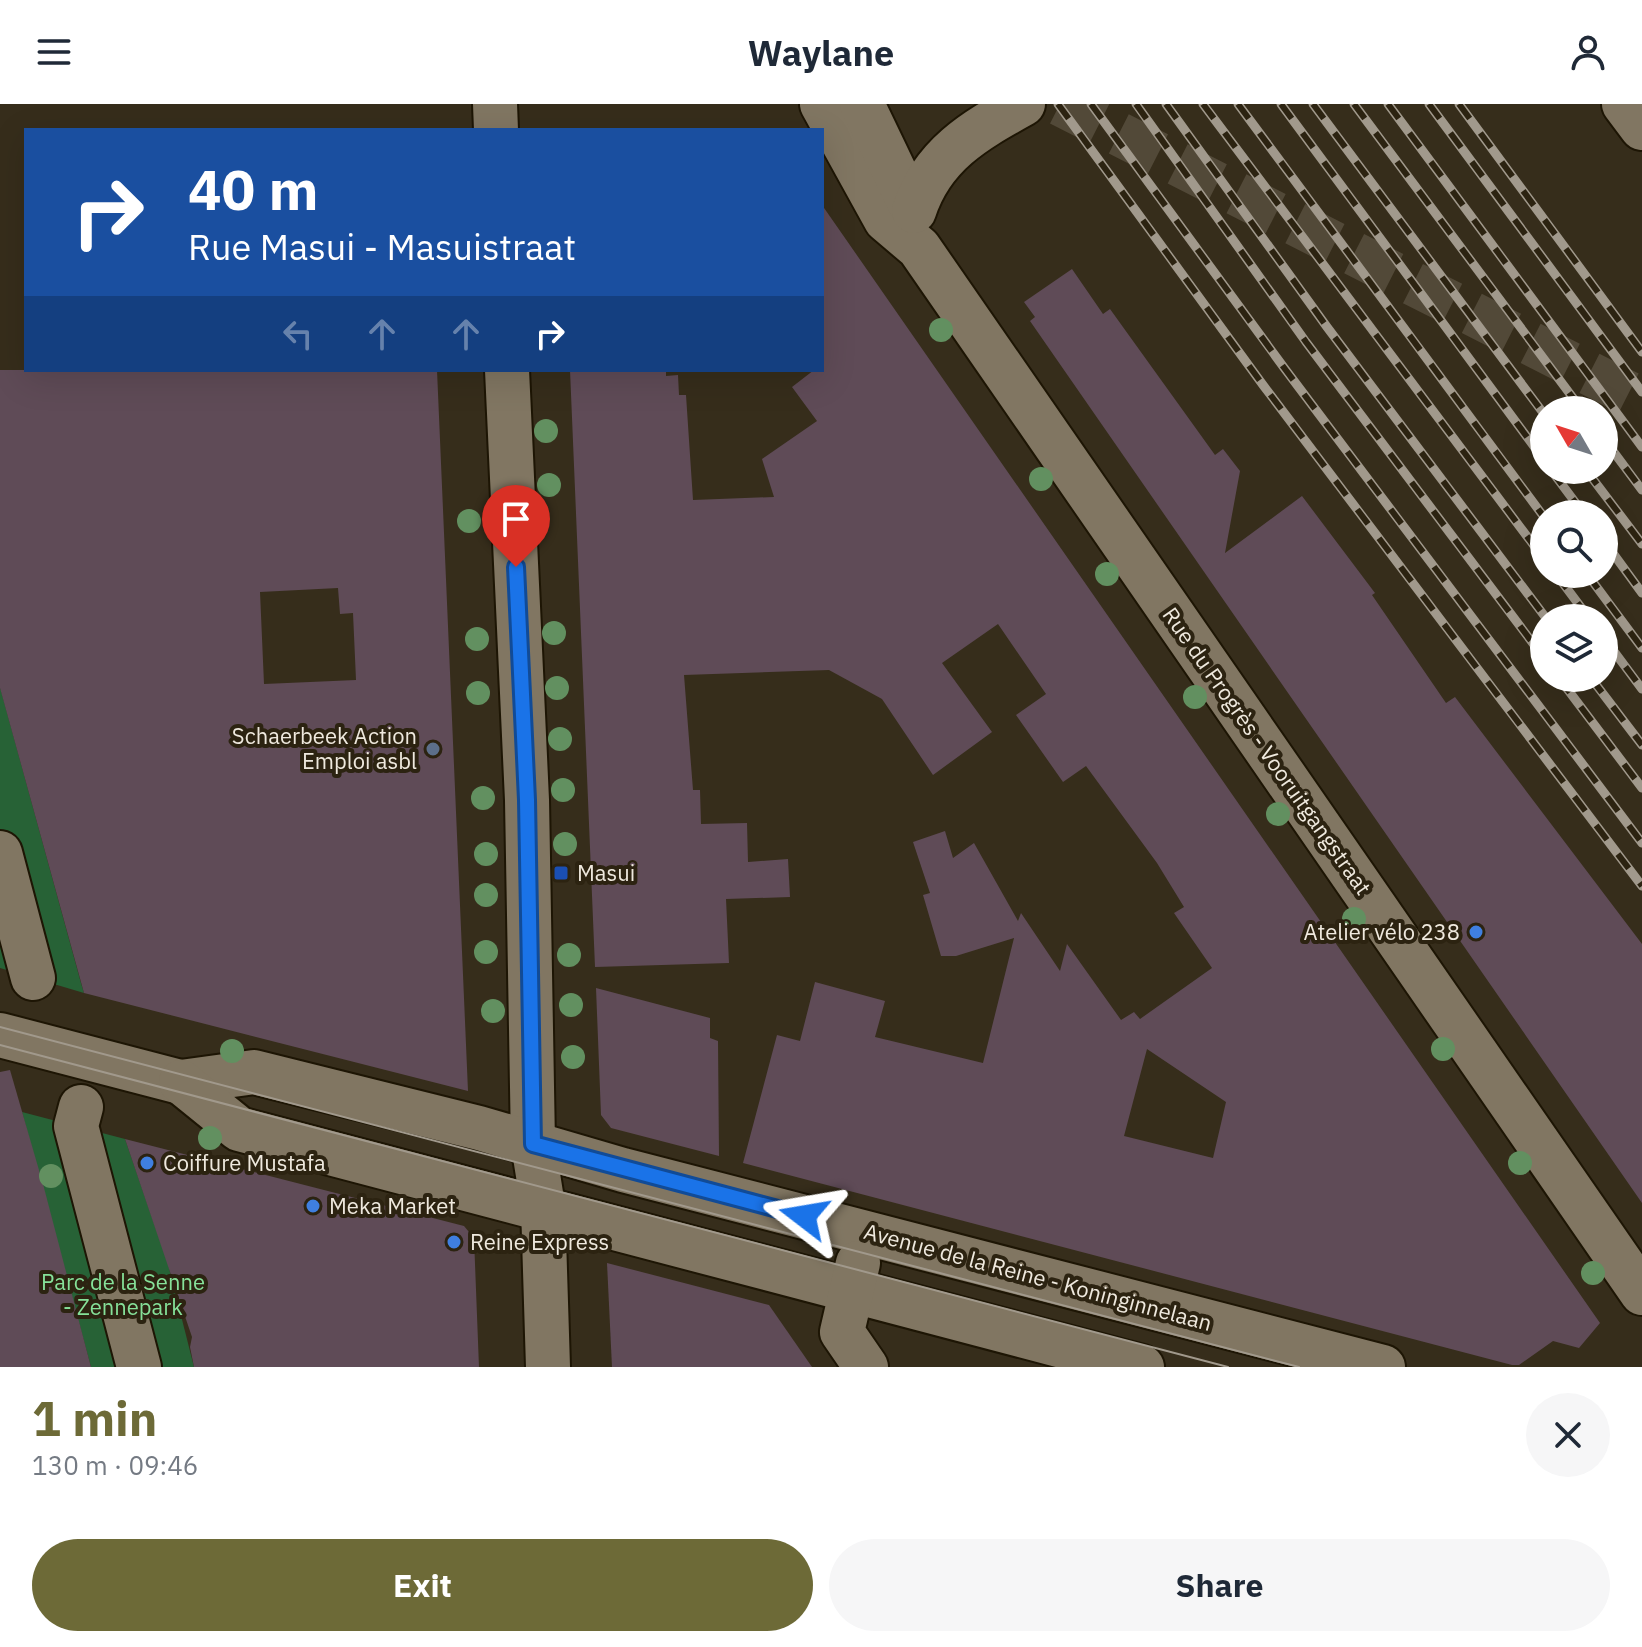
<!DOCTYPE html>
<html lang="en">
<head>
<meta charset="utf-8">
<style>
  :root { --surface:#fff; --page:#f6f6f7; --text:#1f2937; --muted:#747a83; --accent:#6d6a37 }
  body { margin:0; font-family:"IBM Plex Sans",sans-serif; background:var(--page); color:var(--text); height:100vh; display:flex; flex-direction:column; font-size:30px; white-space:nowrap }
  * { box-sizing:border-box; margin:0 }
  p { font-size:26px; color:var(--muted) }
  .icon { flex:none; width:44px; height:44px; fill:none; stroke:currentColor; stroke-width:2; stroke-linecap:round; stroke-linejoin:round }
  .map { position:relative; height:1263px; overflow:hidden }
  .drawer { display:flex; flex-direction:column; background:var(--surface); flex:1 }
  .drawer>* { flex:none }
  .top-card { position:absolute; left:24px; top:24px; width:800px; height:244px; border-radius:0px; box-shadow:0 8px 32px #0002; background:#1a4fa0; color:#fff; overflow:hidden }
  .needle { width:52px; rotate:309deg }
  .controls { position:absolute; left:1530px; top:292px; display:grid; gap:16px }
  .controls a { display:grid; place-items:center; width:88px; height:88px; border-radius:50%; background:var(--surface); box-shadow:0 8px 32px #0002; font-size:40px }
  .pin { position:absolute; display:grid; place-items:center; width:68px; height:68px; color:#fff; margin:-82px -34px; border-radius:50% 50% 50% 0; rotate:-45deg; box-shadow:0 0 8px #0007 }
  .pin .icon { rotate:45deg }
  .me { position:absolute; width:88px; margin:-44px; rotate:284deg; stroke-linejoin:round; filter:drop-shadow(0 0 6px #0008) }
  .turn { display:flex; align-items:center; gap:28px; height:168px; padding:0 32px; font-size:36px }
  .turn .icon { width:104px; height:104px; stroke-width:2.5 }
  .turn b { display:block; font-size:56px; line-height:68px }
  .lanes { display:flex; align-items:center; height:76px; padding:0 32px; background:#0003; justify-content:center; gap:40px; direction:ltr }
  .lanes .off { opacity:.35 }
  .round { display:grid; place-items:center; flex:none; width:84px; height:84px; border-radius:42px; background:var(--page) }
  .head { display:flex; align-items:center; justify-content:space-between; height:136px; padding:0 32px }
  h1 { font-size:48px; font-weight:700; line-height:60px; color:var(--accent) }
  .action { display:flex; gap:16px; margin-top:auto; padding:16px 32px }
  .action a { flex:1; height:92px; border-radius:48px; background:var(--accent); color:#fff; font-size:32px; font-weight:700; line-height:92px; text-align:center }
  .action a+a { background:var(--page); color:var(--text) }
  header { display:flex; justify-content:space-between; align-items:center; height:104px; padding:0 32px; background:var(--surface); font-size:36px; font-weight:700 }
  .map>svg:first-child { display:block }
  .green { fill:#276236 }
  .building { fill:#5f4b57; fill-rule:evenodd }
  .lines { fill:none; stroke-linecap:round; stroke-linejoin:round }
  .major-tunnel { stroke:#524938; stroke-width:44; stroke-dasharray:44 22; stroke-linecap:butt }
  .minor-casing { stroke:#1d1504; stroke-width:48 }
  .minor { stroke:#817662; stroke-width:44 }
  .tram { stroke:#a1998c; stroke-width:2 }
  .rail-casing { stroke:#a1998c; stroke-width:9 }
  .rail { stroke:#2c2311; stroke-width:6; stroke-dasharray:18; stroke-linecap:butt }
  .tree { fill:#629060 }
  .route-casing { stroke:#114b97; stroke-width:20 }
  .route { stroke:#1a73e8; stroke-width:14 }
  .service-dot { fill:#5c6f8a; stroke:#2c2311; stroke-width:3 }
  .transit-dot { fill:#1a4fb4; stroke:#2c2311; stroke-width:3 }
  .shop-dot { fill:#3f7fe0; stroke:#2c2311; stroke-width:3 }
  .labels { text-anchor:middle; stroke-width:8; stroke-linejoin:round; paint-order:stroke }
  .poi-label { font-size:22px; fill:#efe9de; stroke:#2c2311; text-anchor:start }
  .street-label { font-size:22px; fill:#efe9de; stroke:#2c2311 }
  .park-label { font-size:22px; fill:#86e199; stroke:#2c2311 }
</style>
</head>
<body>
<header><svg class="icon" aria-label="menu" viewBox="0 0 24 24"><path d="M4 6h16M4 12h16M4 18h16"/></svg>Waylane<svg class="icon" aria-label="person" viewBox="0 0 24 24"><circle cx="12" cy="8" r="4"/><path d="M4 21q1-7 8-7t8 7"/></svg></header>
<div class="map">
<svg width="1642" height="1263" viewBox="0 0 1642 1263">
  <rect width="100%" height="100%" fill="#362d1b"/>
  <!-- green -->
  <g class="green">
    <polygon points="0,583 81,879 84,889 0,864"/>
    <polygon points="22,1008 125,1035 168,1160 194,1263 91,1263"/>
  </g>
  <!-- building -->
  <g class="building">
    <path d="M822,101L1600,1219L1579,1244L1553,1237L1519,1261H1512L743,1059L777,931L800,937L815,878L885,897L875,933L983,959L1014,834L956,852H941L923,791L930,789L913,738L945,727L953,754L974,739L1018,817L1021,809L1060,867L1067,840L1121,916L1134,908L1140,915L1212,864L1174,809L1184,803L1157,759L1086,662L1063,678L1016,611L1046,590L998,520L942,559L992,628L933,671L882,595L829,566L684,571L693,686H700L701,720L747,719L748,758L788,755L790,793L726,795L729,859L595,863L570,266H666V272L678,271L679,291H686L693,396L774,393L762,355L817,317L792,283L814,266H822ZM1147,945L1226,998L1213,1054L1124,1032Z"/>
    <polygon points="1072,165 1103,210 1110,205 1215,351 1223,345 1240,367 1225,449 1302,392 1375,489 1372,491 1446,599 1455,593 1642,840 1642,1099 1030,217 1035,213 1024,198"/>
    <path d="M0,266H437L468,987L84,889L0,584ZM338,484L340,510L353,509L356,576L264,580L260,488Z"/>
    <polygon points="596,884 710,914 710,934 718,937 719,1052 611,1024 601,1011"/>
    <polygon points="10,966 43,1080 91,1263 0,1263 0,968"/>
    <polygon points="125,1035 464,1122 474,1134 479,1263 194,1263 190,1243 192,1233"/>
    <polygon points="607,1159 769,1201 812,1263 612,1263"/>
  </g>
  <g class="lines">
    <!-- major-tunnel -->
    <polyline class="major-tunnel" points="1060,0 1642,296"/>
    <defs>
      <g id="minor">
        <polyline points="495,0 496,26"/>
        <polyline points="822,0 886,116 919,144 1642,1189"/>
        <polyline points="862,0 910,100"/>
        <polyline points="1624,0 1642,24"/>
        <path d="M914,107C932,51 974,27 1023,0"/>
        <polyline points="507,266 527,696 533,1040 543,1102 548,1263"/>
        <polyline points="0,749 33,874"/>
        <polyline points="0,931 207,985"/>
        <polyline points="181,978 254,968 479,1024 623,1066 1383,1263"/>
        <polyline points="181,978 239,1025 1142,1263"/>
        <polyline points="81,1003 76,1022 139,1263"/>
        <polyline points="858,1159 842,1228 866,1263"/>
      </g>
    </defs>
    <!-- minor casing -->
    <use href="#minor" class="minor-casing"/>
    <!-- minor -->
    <use href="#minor" class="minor"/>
    <!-- tram -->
    <g class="tram">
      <polyline points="0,923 1299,1263"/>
      <polyline points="0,941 1228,1263"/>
    </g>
    <defs>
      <g id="rail">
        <polyline points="1058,0 1263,281 1642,782"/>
        <polyline points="1091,0 1285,265 1642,739"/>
        <polyline points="1136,0 1306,238 1544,554"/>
        <polyline points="1166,0 1327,223 1546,514"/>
        <polyline points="1203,0 1544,455"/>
        <polyline points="1238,0 1544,413"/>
        <polyline points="1281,0 1544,356"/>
        <polyline points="1313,0 1544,310"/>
        <polyline points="1354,0 1582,306"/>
        <polyline points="1388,0 1642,343"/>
        <polyline points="1429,0 1642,288"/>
        <polyline points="1459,0 1642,248"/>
        <polyline points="1604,335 1642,386"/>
        <polyline points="1551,366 1584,410"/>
        <polyline points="1586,366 1642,440"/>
        <polyline points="1604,437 1642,489"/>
        <polyline points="1556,470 1589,514"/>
        <polyline points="1587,470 1642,544"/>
        <polyline points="1604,534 1642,585"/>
        <polyline points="1559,574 1642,684"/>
        <polyline points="1591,574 1642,641"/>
      </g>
    </defs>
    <!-- rail casing -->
    <use href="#rail" class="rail-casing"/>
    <!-- rail -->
    <use href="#rail" class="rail"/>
  </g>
  <!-- trees -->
  <g class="tree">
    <circle cx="941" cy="226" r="12"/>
    <circle cx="546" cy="327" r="12"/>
    <circle cx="1041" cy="375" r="12"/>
    <circle cx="549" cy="381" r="12"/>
    <circle cx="469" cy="417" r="12"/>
    <circle cx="1107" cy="470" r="12"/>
    <circle cx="554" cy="529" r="12"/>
    <circle cx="477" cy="535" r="12"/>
    <circle cx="557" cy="584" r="12"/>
    <circle cx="478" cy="589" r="12"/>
    <circle cx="1195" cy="593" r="12"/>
    <circle cx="560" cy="635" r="12"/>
    <circle cx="563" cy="686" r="12"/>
    <circle cx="483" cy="694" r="12"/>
    <circle cx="1278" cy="710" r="12"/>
    <circle cx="565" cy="740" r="12"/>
    <circle cx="486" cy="750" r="12"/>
    <circle cx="486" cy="791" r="12"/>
    <circle cx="1354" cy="815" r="12"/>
    <circle cx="486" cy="848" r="12"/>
    <circle cx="569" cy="851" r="12"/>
    <circle cx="571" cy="901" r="12"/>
    <circle cx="493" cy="907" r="12"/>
    <circle cx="1443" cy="945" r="12"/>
    <circle cx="232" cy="947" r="12"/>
    <circle cx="573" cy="953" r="12"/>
    <circle cx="210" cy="1034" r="12"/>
    <circle cx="1520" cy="1059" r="12"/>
    <circle cx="51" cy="1072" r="12"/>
    <circle cx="1593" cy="1169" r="12"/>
  </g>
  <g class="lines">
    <defs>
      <polyline id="route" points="516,463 527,696 533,1040 804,1112"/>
    </defs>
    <!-- route casing -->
    <use href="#route" class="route-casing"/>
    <!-- route -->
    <use href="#route" class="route"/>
  </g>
  <!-- markers -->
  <circle class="service-dot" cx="433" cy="645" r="8"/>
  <rect class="transit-dot" x="553" y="761" width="16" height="16" rx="4"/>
  <g class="shop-dot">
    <circle cx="1476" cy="828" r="8"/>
    <circle cx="147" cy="1059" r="8"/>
    <circle cx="313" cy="1102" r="8"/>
    <circle cx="454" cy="1138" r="8"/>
  </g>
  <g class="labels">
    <!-- poi labels -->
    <g class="poi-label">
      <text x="417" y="640" text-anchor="end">Schaerbeek Action<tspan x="417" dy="25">Emploi asbl</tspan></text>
      <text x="577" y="777">Masui</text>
      <text x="1460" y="836" text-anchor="end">Atelier vélo 238</text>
      <text x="163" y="1067">Coiffure Mustafa</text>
      <text x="329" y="1110">Meka Market</text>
      <text x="470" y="1146">Reine Express</text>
    </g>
    <!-- street labels -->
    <g class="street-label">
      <text transform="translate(1267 647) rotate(55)" y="8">Rue du Progrès - Vooruitgangstraat</text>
      <text transform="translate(1038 1173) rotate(15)" y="8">Avenue de la Reine - Koninginnelaan</text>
    </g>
    <!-- park labels -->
    <g class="park-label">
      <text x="123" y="1186">Parc de la Senne<tspan x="123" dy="25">- Zennepark</tspan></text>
    </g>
  </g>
</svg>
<div class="controls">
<a><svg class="needle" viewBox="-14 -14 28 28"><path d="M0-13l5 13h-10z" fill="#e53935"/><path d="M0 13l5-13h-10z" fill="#747a83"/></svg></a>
<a><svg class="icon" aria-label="search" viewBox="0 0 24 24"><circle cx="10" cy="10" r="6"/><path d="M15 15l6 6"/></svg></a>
<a><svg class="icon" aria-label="layers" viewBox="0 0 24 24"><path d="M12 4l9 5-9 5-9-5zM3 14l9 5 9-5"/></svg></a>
</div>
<div class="pin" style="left:516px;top:463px;background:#d93025"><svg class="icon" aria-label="arrive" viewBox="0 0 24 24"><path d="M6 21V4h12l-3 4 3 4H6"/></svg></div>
<svg class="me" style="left:804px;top:1112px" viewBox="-20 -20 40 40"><path d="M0-17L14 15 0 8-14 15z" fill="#1a73e8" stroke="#fff" stroke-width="4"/></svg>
<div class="top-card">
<div class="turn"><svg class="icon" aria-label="right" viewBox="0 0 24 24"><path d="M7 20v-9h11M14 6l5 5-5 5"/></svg><div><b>40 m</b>Rue Masui - Masuistraat</div></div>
<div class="lanes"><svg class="icon off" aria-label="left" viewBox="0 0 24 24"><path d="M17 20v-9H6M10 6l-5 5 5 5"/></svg><svg class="icon off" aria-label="ahead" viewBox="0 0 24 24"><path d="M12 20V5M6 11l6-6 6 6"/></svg><svg class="icon off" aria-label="ahead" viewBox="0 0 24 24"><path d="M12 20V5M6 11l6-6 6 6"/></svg><svg class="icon" aria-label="right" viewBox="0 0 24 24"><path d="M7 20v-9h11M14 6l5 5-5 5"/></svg></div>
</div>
</div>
<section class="drawer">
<div class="head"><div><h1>1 min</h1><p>130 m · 09:46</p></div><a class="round"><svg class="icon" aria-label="close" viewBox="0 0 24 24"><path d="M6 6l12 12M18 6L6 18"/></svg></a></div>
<div class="action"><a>Exit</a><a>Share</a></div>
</section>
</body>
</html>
